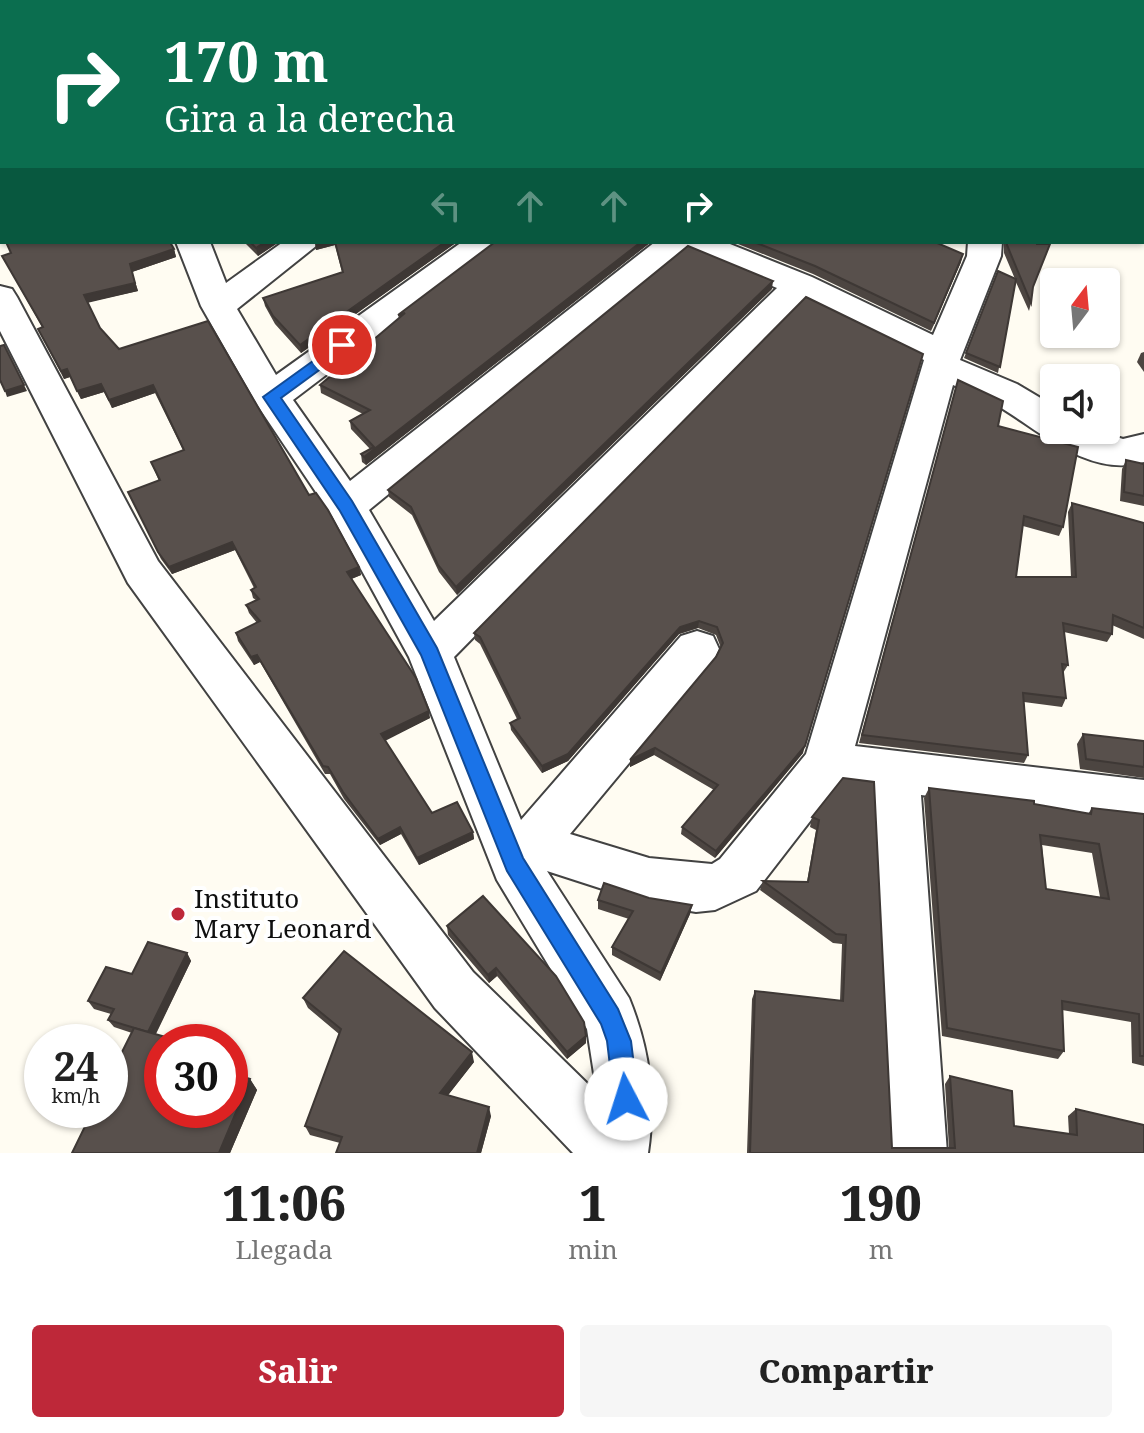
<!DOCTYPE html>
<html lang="es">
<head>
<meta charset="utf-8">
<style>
  :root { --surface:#fff; --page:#f6f6f6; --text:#222; --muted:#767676; --accent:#be2839 }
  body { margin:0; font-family:"Noto Serif",serif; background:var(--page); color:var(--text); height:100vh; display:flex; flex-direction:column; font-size:30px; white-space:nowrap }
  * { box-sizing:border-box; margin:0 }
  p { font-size:26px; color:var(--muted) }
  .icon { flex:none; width:44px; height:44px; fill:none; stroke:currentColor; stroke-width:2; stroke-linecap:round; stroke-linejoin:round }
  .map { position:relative; height:1153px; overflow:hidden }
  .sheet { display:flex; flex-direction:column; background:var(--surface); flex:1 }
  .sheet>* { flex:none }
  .guide { position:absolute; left:0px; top:0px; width:1144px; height:244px; box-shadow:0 2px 6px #0004; background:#0b6e4f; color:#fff; overflow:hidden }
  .needle { width:52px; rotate:16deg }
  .tools { position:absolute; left:1040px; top:268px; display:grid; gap:16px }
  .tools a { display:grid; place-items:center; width:80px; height:80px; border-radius:8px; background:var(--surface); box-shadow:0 2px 6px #0004; font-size:40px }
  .speed { position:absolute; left:24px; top:1024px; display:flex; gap:16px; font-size:40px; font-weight:700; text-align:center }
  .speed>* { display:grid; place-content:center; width:104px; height:104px; border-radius:50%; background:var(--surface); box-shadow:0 2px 6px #0004; line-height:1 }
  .speed small { font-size:20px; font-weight:400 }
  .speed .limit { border:12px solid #d22; background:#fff; color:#111 }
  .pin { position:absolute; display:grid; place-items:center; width:68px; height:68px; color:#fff; margin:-34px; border:4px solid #fff; border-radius:50%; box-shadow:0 2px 8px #0007 }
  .me { position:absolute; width:88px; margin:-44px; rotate:355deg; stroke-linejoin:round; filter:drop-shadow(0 0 6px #0008) }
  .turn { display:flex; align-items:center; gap:28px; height:168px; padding:0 32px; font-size:36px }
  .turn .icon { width:104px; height:104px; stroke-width:2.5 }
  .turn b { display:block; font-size:56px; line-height:68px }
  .lanes { display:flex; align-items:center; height:76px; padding:0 32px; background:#0003; justify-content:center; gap:40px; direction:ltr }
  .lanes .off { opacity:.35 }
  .eta { display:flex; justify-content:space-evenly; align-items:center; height:136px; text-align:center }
  .eta b { font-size:48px; font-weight:800; line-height:56px }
  .cta { display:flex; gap:16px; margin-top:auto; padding:16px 32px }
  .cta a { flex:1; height:92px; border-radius:8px; background:var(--accent); color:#fff; font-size:32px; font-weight:800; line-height:92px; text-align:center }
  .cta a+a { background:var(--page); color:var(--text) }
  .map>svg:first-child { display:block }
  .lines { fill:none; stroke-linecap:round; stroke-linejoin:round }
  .minor-casing { stroke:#424242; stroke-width:4 }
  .minor { fill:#fff; fill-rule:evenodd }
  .wall { fill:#4c4541; fill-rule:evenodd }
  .shaded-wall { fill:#3e3835 }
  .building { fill:#58504c; stroke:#3e3835; stroke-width:2; fill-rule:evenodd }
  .route { fill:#1a73e8; stroke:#114b97; stroke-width:2 }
  .poi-dot { fill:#be2839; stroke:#fff; stroke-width:3 }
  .labels { text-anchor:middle; stroke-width:8; stroke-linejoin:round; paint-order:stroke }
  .near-poi-label { font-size:26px; fill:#0f0f0f; stroke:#fff; text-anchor:start }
</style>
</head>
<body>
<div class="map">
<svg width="1144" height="1153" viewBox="0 0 1144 1153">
  <rect width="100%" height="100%" fill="#fffcf2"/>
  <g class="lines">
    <defs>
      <g id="minor">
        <polygon points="1142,69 1144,70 1144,90 1142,89"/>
        <path d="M176,242H210L226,283L283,242H321L237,309L276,375L462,242H501L293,400L350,481L655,242H725L812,277L933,335L967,256L968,242H1002L1001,256L960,360L1017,384L1054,406V430H1094L1123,439L1144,434V462C1088,479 1037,428 993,403C980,396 966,391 953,385L855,746L1144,780V822L921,795L947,1153H889L873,789L838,785L756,891L715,910L696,912L649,904L547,871L629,998C650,1050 656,1098 648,1153H573L435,1008L128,583L0,331V286L12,289L17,297L158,561L473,972L597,1093L587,1029L497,880L409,657L332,516L258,406L201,306ZM687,250L777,288L434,621L369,510ZM804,301L924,360L806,754L720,859L712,864L649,858L570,834L713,662L719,649L713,636L697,631L681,636L521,820L454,657Z"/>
      </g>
    </defs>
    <!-- minor casing -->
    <use href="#minor" class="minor-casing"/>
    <!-- minor -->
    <use href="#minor" class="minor"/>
  </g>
  <!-- wall -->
  <g class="wall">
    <polygon points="1142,198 1144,198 1144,239 1142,234"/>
    <polygon points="244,242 279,242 258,256"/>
    <polygon points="315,242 457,242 301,353 275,324 265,306 263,298 342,272 335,245 316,250"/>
    <polygon points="495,242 651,242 366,465 362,462 361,454 370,449 351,429 350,421 363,414 321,393 320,385 399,318 398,315"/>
    <polygon points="733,242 935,242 961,262 931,331 813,274"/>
    <polygon points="1004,242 1037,242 1031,303 1029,311 1015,280 998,373 964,358 966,353 1015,279 1004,253"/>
    <polygon points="174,249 176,257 132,272 138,291 88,302 100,328 119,349 309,495 359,567 361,575 351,579 430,718 385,740 432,813 473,832 474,839 419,865 401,834 380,845 344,799 330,774 325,774 260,662 254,665 238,641 236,633 257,623 249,613 246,605 256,600 253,598 251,590 254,588 235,550 172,574 161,559 128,492 159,481 151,462 183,450 155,393 112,408 104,392 81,399 70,377 64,379 42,337 38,329 42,327 2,256 11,253"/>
    <polygon points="772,289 457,595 439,572 412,515 389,497 388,490"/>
    <polygon points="806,297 803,753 715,858 681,834 682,827 714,790 654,755 630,767 630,760 716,657 721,648 716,635 698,628 679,634 568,761 542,773 511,730 510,723 517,719 480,644 475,640 474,633"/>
    <polygon points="1144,352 1144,372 1137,362 1141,353"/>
    <polygon points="958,380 998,426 1063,527 1059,536 1023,526 1016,577 1071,577 1068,512 1072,503 1144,523 1144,639 1112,625 1112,634 1107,642 1064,632 1068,665 1063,673 1066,698 1062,707 1024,702 1028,755 1024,763 859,743"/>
    <polygon points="1126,460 1144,464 1144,506 1120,501 1122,469"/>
    <polygon points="1083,734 1144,741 1144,778 1080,769 1077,744"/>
    <polygon points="843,778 892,1148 949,1148 945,1084 950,1076 1014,1126 1069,1134 1068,1116 1076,1109 1144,1153 747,1153 752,999 755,991 840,1001 842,944 833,943 760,890 763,881 807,882 816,830 810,827 812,817"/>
    <path d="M929,788L1088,814L1092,808L1144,814V1066L1132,1063L1131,1022L1062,1010L1064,1051L1058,1059L942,1036L924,798ZM1042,845L1092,853L1100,897L1046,889Z"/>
    <polygon points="598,900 692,905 690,914 660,981 612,955 612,947 629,919 598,909"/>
    <polygon points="447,926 586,1043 567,1059 497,976 489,983 448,935"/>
    <polygon points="187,953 191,961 156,1034 162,1110 250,1079 257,1090 230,1153 72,1153 132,1033 114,1027 108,1020 111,1014 94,1009 88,1001 132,974"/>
    <polygon points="303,998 474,1062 448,1095 491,1116 481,1153 336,1153 340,1143 310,1135 305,1126 339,1034 308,1008"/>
  </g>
  <!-- shaded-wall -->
  <g class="shaded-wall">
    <polygon points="265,242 279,242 258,256 256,248"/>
    <polygon points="315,242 334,242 335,245 316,250"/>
    <polygon points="445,242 457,242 301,353 300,345"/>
    <polygon points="641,242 651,242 366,465 364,457"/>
    <polygon points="174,249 176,257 132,272 138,291 87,303 84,295 130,264"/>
    <polygon points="963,254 961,262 931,331 934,323"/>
    <polygon points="773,281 772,289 457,595 456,587"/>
    <polygon points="923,354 803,753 715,858 716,851"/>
    <polygon points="67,369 70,377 64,379 61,371"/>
    <polygon points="101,384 104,392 81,399 77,391"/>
    <polygon points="24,385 27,391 7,397 5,391"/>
    <polygon points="153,385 155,393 112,408 109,400"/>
    <polygon points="232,542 235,550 172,574 169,567"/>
    <polygon points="359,567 361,575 349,580 347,572"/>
    <polygon points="699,621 698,628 679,634 568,761 542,773 542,766 680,627"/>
    <polygon points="257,655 260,662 254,665 251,657"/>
    <polygon points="429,711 430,718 383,742 381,734"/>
    <polygon points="655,748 654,755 630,767 630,760"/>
    <polygon points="400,827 401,834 380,845 378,839"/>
    <polygon points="473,832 474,839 419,865 417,858"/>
    <polygon points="692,905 690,914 660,981 661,973"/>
    <polygon points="187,953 191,961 153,1039 148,1032"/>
    <polygon points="496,968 497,976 489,983 488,975"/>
    <polygon points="586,1036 586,1043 567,1059 567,1052"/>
    <polygon points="472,1052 474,1062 442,1103 440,1093"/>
    <polygon points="250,1079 257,1090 230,1153 219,1153"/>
    <polygon points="489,1107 491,1116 481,1153 477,1153"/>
  </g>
  <!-- building -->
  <g class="building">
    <polygon points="0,0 947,0 949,2 2,2 2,234 0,230 1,124 0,124"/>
    <polygon points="1078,0 1124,0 1126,2 1079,2"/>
    <polygon points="1142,21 1144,28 1144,61 1142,63"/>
    <polygon points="1142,84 1144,85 1144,119 1142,116"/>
    <polygon points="1142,208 1144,208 1144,227 1142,222"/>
    <polygon points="6,242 170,242 174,249 130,264 135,283 84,295 100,328 119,349 208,321 309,495 316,493 328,510 359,567 347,572 416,678 429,711 381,734 432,813 457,802 473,832 417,858 400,827 378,839 343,792 328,767 323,766 257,655 251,657 236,633 260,621 246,605 259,599 251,590 256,587 232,542 169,567 158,552 128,492 160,480 151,462 184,450 153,385 109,400 101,384 77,391 67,369 61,371 38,329 43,327 2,256 11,253"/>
    <polygon points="250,242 265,242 256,248"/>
    <polygon points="335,242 445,242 300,345 273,316 263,298 343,272"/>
    <polygon points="495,242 641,242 364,457 361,454 374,447 350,421 370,410 320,385 405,313 398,315"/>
    <polygon points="754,242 935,242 963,254 934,323 815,266"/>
    <polygon points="1007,242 1037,242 1037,244 1050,244 1033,287 1031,303 1007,245"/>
    <polygon points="688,246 773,281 456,587 438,565 411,507 388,490"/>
    <polygon points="998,271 1016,279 1000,367 966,353"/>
    <polygon points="806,297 923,354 805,746 716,851 682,827 718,785 655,748 630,760 716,657 723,643 717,627 699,621 680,627 568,754 542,766 510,723 520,718 480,637 474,633"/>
    <polygon points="4,345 24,385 5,391 0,380 0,346"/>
    <polygon points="958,380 1003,401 998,426 1078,447 1063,527 1024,516 1016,577 1076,577 1072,503 1144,523 1144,628 1113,615 1112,634 1063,623 1068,665 1062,664 1066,698 1023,693 1028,755 862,735"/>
    <polygon points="1126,460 1144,464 1144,496 1124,492"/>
    <polygon points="1083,734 1144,741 1144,767 1086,759"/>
    <polygon points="843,778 874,782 892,1148 955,1148 950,1076 1012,1091 1014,1126 1077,1135 1076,1109 1144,1125 1144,1153 750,1153 755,991 843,1001 846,935 836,934 763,881 808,882 819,820 812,817"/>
    <path d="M929,788L1034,801V804L1091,814L1092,808L1144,814V1056H1140L1139,1014L1062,1001L1064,1051L947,1028ZM1040,835L1099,844L1109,899L1046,889Z"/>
    <polygon points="604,883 649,898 692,905 661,973 612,947 633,911 598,900"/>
    <polygon points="483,896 556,976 584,1022 586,1036 567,1052 496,968 488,975 447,926"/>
    <polygon points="148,942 187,953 148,1032 108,1020 114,1009 88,1001 106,967 132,974"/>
    <polygon points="344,951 472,1052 440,1093 489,1107 477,1153 336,1153 342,1137 305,1126 341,1029 303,998"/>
    <polygon points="134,1028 183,1042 162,1042 162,1110 230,1110 230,1073 250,1079 219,1153 72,1153 93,1110 110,1110 110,1076"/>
  </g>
  <!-- route -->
  <polygon class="route" points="342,340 348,342 348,349 281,398 352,501 437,648 523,858 618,1009 631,1041 638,1099 634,1107 626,1111 617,1107 614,1099 607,1041 601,1024 507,871 421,655 340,511 263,397"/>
  <!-- markers -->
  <circle class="poi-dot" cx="178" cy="914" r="8"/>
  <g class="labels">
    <!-- near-poi labels -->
    <g class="near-poi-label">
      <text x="194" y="908">Instituto<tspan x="194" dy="30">Mary Leonard</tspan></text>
    </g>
  </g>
</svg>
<div class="tools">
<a><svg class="needle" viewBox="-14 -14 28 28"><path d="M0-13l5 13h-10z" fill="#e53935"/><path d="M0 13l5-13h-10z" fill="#767676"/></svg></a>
<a><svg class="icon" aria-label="sound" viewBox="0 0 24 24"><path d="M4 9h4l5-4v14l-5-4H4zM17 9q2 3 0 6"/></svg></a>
</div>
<div class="speed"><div>24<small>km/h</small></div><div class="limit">30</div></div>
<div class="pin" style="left:342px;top:345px;background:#d93025"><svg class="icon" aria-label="arrive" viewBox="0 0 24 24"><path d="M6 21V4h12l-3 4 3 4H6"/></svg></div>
<svg class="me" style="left:626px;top:1099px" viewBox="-20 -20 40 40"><circle r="19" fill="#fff"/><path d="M0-13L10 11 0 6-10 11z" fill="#1a73e8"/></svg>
<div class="guide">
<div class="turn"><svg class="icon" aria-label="right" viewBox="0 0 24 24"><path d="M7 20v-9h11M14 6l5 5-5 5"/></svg><div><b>170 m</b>Gira a la derecha</div></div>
<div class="lanes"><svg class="icon off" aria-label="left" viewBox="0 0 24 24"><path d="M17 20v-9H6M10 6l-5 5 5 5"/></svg><svg class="icon off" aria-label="ahead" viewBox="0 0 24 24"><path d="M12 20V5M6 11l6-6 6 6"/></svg><svg class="icon off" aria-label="ahead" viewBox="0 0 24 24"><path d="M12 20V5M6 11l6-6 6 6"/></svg><svg class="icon" aria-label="right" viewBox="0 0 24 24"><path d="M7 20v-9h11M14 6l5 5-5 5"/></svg></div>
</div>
</div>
<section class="sheet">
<div class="eta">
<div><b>11:06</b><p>Llegada</p></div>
<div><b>1</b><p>min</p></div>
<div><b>190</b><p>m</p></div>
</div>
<div class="cta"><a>Salir</a><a>Compartir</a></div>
</section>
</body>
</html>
